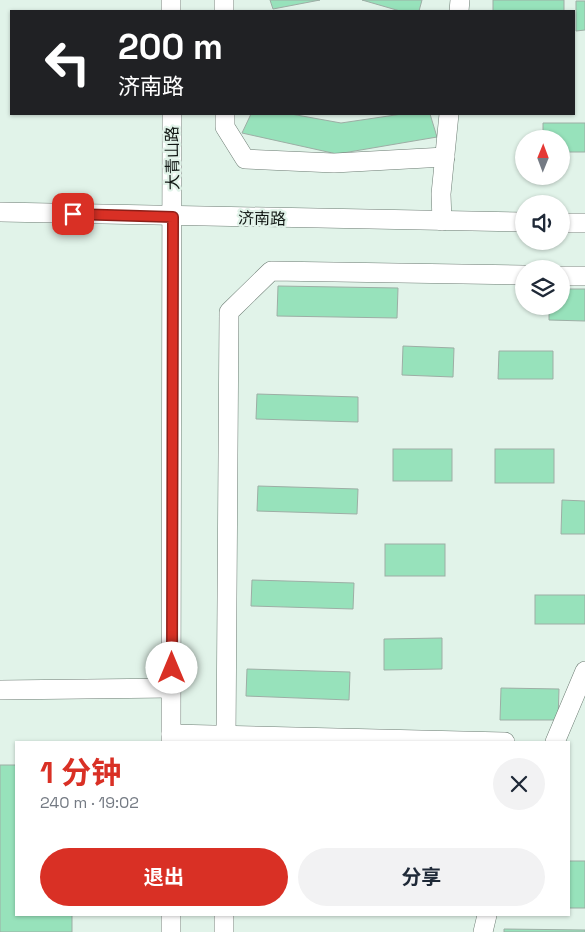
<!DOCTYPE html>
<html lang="zh">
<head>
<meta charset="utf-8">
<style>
  :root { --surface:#fff; --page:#f2f2f3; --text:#1f2937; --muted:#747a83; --accent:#d93025 }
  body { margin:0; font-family:"Space Grotesk","Noto Sans SC",sans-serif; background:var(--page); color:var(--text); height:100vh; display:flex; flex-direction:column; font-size:19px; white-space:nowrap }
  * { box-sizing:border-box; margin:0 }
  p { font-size:16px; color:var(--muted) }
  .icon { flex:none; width:28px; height:28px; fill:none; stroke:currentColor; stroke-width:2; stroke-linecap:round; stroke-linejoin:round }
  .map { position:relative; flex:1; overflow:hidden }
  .sheet { position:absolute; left:15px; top:741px; width:555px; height:175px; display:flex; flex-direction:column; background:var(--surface); border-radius:0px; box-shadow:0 1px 4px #0004 }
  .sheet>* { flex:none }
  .hud { position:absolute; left:10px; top:10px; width:565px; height:105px; border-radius:0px; box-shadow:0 1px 4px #0004; background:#202124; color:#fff; overflow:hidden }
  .needle { width:32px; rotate:1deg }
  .fabs { position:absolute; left:515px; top:130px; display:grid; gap:10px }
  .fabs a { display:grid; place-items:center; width:55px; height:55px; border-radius:50%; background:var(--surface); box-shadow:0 1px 4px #0004; font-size:25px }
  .pin { position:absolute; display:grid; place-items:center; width:42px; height:42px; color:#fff; margin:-21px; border-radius:10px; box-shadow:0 2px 8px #0006 }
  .me { position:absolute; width:55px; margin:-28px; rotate:0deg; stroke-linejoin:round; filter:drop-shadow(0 0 4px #0008) }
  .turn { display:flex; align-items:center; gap:18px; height:105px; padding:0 25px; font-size:22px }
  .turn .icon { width:65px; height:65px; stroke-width:2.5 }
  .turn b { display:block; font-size:35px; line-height:42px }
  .round { display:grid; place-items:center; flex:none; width:52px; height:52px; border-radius:26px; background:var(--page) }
  .overview { display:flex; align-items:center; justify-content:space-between; height:85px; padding:0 25px }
  h1 { font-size:30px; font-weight:700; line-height:38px; color:var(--accent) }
  .primary-button { display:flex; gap:10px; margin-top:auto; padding:10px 25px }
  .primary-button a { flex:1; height:58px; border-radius:30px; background:var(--accent); color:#fff; font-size:20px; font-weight:700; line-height:58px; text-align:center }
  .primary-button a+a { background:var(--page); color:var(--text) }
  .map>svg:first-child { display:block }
  .building { fill:#97e2bb; stroke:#9daea5 }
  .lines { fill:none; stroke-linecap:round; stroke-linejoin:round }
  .minor-casing { stroke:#6c7c73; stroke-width:20 }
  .minor { stroke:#fff; stroke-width:19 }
  .route-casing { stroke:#8d1f18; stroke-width:12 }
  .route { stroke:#d93025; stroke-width:9 }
  .labels { text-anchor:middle; stroke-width:4.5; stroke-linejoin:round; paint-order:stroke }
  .street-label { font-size:16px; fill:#111714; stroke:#e1f3e9 }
</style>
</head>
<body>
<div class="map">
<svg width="585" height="932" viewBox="0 0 585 932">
  <rect width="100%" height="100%" fill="#e1f3e9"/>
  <!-- building -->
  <g class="building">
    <polygon points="270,0 320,0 273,9"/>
    <polygon points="362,0 422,0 419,11 400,11"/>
    <rect x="493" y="0" width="71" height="11"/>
    <polygon points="576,1 585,1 585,30 576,31"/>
    <polygon points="251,114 291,114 341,123 402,114 430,114 437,137 337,154 242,133"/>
    <polygon points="543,123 585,123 585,152 561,152 561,139 543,139"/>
    <polygon points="278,286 398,288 397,318 277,316"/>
    <polygon points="561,289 585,289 585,321 549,320 549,306 561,306"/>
    <polygon points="403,346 454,348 453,377 402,375"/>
    <polygon points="499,351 553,351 553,379 498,379"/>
    <polygon points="257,394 358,397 358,422 256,419"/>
    <rect x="393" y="449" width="59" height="32"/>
    <rect x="495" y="449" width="59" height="34"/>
    <polygon points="258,486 358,489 357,514 257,511"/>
    <polygon points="562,500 585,501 585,534 561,534"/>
    <rect x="385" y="544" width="60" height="32"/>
    <polygon points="252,580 354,583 353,609 251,606"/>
    <rect x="535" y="595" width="50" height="29"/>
    <polygon points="442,638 442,669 384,670 384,639"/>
    <polygon points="247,669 350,672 349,700 246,696"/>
    <polygon points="501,688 559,689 558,720 500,720"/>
    <polygon points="0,765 16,765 16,915 72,915 72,932 0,932"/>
    <rect x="569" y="861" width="16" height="47"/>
    <polygon points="504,929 585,930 585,932 504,932"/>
  </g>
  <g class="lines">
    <defs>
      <g id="minor">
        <polyline points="171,0 171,11"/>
        <polyline points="224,0 224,11"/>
        <polyline points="459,11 460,0"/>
        <polyline points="225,114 225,127 245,159 334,163 445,157"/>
        <polyline points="0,212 524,222"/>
        <polyline points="442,221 441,194 449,114"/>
        <polyline points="561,223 585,223"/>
        <polyline points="561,276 585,276"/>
        <polyline points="0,690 172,688"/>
        <polyline points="171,734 505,742"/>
        <polyline points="171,742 172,114"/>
        <polyline points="226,742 229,312 271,271 524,275"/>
        <polyline points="555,742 585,671"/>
        <polyline points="171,932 171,915"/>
        <polyline points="224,932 224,915"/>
        <polyline points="483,932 487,915"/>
      </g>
    </defs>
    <!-- minor casing -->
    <use href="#minor" class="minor-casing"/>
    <!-- minor -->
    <use href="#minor" class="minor"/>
  </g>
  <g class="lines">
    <defs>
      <polyline id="route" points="73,214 173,217 172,668"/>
    </defs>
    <!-- route casing -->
    <use href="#route" class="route-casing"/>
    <!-- route -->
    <use href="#route" class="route"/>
  </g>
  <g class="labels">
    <!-- street labels -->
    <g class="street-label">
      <text transform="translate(172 158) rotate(-91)" y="6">大青山路</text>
      <text transform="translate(262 218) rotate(1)" y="6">济南路</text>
    </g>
  </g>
</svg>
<div class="fabs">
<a><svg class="needle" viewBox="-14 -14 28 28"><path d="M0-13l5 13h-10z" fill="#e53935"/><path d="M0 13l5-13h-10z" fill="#747a83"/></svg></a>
<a><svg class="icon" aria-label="sound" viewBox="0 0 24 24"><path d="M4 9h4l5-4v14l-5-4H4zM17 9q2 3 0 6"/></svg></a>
<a><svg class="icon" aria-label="layers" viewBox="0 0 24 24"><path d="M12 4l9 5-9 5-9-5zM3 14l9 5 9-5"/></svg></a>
</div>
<div class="pin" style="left:73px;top:214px;background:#d93025"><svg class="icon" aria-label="arrive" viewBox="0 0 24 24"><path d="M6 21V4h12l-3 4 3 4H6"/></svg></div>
<svg class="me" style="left:172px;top:668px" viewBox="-20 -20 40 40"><circle r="19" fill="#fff"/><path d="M0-13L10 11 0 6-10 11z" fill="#d93025"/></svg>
<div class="hud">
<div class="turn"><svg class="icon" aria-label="left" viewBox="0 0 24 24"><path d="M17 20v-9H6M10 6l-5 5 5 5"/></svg><div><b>200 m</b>济南路</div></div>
</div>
<section class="sheet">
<div class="overview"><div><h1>1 分钟</h1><p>240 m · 19:02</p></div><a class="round"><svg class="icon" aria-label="close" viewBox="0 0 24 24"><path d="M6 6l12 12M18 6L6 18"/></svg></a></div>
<div class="primary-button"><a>退出</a><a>分享</a></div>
</section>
</div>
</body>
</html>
